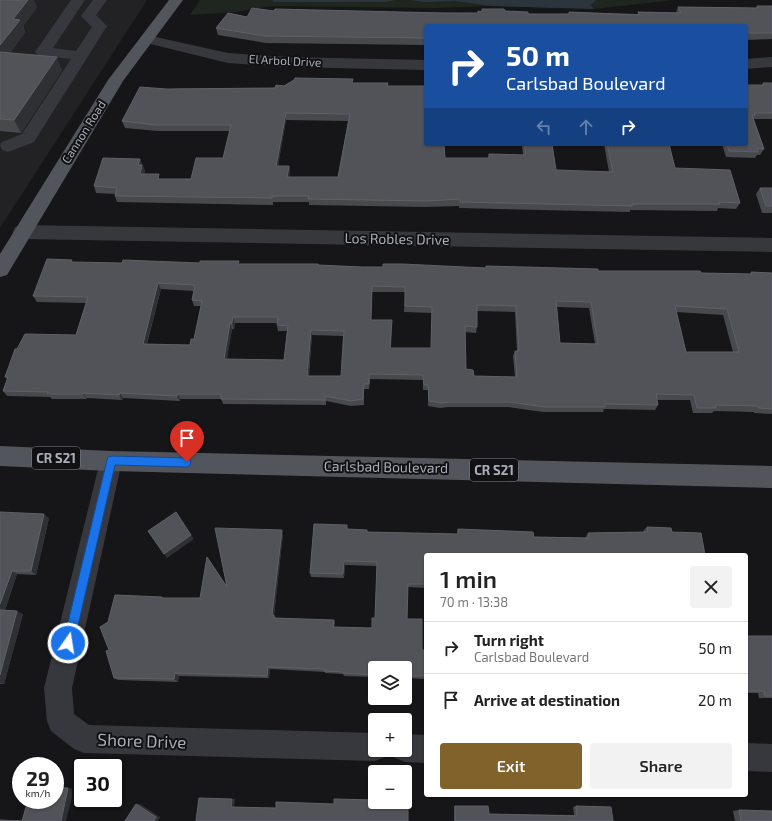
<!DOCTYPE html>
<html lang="en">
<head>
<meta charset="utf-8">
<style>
  :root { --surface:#fff; --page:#f2f2f2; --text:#222; --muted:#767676; --line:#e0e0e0; --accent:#80622a }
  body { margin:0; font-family:"Exo 2",sans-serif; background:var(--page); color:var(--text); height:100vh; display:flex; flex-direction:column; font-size:15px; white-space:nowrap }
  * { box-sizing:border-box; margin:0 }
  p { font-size:13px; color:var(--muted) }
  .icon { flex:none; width:22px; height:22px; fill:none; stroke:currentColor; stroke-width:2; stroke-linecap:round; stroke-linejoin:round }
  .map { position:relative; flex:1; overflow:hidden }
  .details { position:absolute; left:424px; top:553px; width:324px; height:244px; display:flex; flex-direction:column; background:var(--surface); border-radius:4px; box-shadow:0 1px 3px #0004 }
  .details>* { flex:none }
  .guide { position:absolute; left:424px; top:24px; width:324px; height:122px; border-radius:4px; box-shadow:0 1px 3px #0004; background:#1a4fa0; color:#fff; overflow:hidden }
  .fabs { position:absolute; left:368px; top:661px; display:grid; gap:8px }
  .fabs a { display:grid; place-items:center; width:44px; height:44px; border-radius:4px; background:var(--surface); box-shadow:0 1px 3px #0004; font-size:20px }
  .speed { position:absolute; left:12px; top:757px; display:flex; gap:8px; font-size:20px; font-weight:700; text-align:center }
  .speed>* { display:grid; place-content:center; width:52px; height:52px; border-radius:50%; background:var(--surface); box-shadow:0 1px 3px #0004; line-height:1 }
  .speed small { font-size:10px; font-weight:400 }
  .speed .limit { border:2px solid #111; border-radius:6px; background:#fff; color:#111 }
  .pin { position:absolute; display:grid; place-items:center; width:34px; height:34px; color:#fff; margin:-41px -17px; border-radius:50% 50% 50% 0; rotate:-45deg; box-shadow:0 0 4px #0007 }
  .pin .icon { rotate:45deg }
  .me { position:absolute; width:44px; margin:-22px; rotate:13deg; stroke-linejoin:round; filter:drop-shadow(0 0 3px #0008) }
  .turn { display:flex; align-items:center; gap:14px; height:84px; padding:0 16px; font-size:18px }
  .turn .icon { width:52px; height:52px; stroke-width:2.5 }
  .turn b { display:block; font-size:28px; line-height:34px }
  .lanes { display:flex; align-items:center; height:38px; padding:0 16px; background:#0003; justify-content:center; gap:20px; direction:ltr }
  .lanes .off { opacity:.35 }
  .round { display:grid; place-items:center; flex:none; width:42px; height:42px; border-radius:4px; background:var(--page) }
  .overview { display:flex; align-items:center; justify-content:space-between; height:68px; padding:0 16px }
  h1 { font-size:24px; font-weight:600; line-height:30px }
  .button { display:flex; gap:8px; margin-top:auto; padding:8px 16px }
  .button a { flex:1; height:46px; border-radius:4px; background:var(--accent); color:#fff; font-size:16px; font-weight:600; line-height:46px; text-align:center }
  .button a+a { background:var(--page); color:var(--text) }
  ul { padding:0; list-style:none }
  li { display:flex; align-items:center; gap:12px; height:52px; padding:0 16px; border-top:1px solid var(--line) }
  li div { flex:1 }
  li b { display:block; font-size:15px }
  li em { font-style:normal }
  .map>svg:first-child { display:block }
  .built { fill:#222225 }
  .green { fill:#1e261f }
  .water { fill:#2c353c }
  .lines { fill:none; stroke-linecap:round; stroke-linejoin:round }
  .minor { fill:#37383d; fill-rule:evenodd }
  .major { fill:#53555c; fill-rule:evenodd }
  .wall { fill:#47494d; fill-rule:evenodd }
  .shaded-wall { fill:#2f3033 }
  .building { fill:#525359; stroke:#5f6168; fill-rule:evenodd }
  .route { fill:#1a73e8; stroke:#114b97 }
  .labels { text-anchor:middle; stroke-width:4; stroke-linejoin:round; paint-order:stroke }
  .far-street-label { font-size:12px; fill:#a8adb8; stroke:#111113 }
  .shield { fill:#111113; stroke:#7b7e86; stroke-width:1 }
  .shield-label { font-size:13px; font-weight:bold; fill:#a8adb8 }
  .street-label { font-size:14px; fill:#a8adb8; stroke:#111113 }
  .near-street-label { font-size:17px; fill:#a8adb8; stroke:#111113 }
</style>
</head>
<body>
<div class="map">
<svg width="772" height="821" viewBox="0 0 772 821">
  <rect width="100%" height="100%" fill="#161618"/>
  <!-- built -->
  <polygon class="built" points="0,0 147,0 0,228"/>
  <!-- green -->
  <polygon class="green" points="200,0 675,0 594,9 491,6 435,8 273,6 236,12 190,15"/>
  <!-- water -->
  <g class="water">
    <polygon points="272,0 396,0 385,2 275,2"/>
    <polygon points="410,0 600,0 596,0 591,5 594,9 491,6 456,1 424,2"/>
  </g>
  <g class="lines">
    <!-- minor -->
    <g class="minor">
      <polygon points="71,0 85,0 53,48 76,51 92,27 81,16 93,0 107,0 96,15 107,26 34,142 8,152 2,150 0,145 2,142 22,134 71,59 38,55 35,52"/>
      <polygon points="147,35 228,53 287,57 426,60 426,70 287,67 228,63 142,42 140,39 142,36"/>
      <polygon points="772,57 772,67 746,69 746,59"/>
      <polygon points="22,225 772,238 772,252 22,239 15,237 13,232 15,227"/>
      <polygon points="111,451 119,454 122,461 72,688 74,714 89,725 375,733 375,750 388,750 385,757 375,761 84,753 74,749 51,731 47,721 44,688 100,461 103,454"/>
      <polygon points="405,734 426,735 426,763 405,762 395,758 392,750 405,750"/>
      <polygon points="746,743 772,744 772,772 746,771"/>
    </g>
    <!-- major -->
    <g class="major">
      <polygon points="169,0 183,0 123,81 7,275 0,277 0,254 108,80"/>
      <polygon points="0,446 111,451 772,466 772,488 111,471 0,466"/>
    </g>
  </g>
  <!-- wall -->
  <g class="wall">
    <polygon points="0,0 37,7 23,26 25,32 10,53 62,70 21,133 0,131"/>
    <polygon points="757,6 772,6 772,39 746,40 746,26 426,26 426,45 266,43 218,35 216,28 247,17 274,11 478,13 481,12 482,9 528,14 569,14 569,12 638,14 638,12 676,13 678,7 756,8"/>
    <path d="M353,83L387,86L445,158H488L489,154L523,155L522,144H552L556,170L609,172L604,144H669L675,168L740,203L736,209L718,208L717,211L630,210V212L459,208V206L426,207L309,205V202H273V205L117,202L115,196V194L96,193L94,186L140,159L145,171L144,174L160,179H191L223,158L230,131H158L125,128L122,121L166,89L275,88L284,86ZM286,120L348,121L338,177H289L290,172L289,166H278Z"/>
    <polygon points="763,83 772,83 772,119 753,119 764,149 760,155 757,155 755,158 726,157 722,144 746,144 746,85 762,85"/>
    <polygon points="760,188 772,188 772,213 762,213 756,194"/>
    <path d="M73,263H122L239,264L319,265L362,267L486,268V266L598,271L750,274L751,272L772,273V414L754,413V412L714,411L712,413H693L690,400H657L658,405L655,410L604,409L603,412H543L508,407H449L440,408L428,406V390H423V380L370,379L369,389H364V405L351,406L326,401V405L223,404L221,399H180V401L123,398L122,400L87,398V399H52L50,397L7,396L3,391L7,379L5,377L17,349L76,335L86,303L37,302L33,296ZM161,289L194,291L192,300L194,306H201L194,339L190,345L147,344ZM372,292H405L404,312L432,313L431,348H391L392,320H371ZM557,307L589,308L595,344L560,343ZM477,311L515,312L517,351H515L513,356L515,377L474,376L466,369L465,332L476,333L477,327ZM676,312L723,315L733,352H686ZM235,323H277V325L278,331H287L284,360L227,359L232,329H234ZM312,335L343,336L341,376H309Z"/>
    <polygon points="0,512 49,518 36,575 17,574 5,610 23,614 4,684 0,684"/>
    <polygon points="647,527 672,532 426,555 426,588 408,587 407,619 422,650 426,650 426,683 424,683 425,679 405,678 405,668 375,668 375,677 344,676 343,674 325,673 325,672 270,669 269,678 179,676 178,682 118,680 114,678 109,650 162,597 163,598 200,598 227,587 283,534 274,615 276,618 334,620 335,623 334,627 372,628 375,618 377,566 345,565 344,578 311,577 310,573 367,532 457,534 458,529 534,537 585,538 588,533 644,532 643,531"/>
    <polygon points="746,636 772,636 772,698 759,698 758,693 746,693"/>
    <polygon points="454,806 455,806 489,814 574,815 573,807 576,806 613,821 454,821"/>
    <polygon points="739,810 772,821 735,821 733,811"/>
  </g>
  <!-- shaded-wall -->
  <g class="shaded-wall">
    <polygon points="28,0 34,0 37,7 23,26 25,32 2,64 0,60 0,45 13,19"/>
    <polygon points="57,57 62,70 21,133 14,120"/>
    <polygon points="286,113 286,120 277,172 276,166"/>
    <polygon points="140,159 145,171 142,180 140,174 138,165"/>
    <polygon points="289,166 290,172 288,183 287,177"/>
    <polygon points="158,283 161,289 145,350 143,344"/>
    <polygon points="233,317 235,323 234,329 232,323"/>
    <polygon points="230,323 232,329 226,364 224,359"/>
    <polygon points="311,330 312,335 308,381 307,376"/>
    <polygon points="83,393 87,398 87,399 83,394"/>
    <polygon points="120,393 123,398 122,400 119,395"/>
    <polygon points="178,394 180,399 180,401 177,396"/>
    <polygon points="44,514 49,518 36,575 31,571"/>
    <polygon points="282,530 283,534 274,615 276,618 275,621 272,615"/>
    <polygon points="191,535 194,539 167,558 164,554"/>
    <polygon points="344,561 345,565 344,578 343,574"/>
    <polygon points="12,571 17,574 4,614 0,612 0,604"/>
    <polygon points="17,611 23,614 4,684 0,683 0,675"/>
    <polygon points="268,667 270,669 269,678 267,676"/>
    <polygon points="175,673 179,676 178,682 174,679"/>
    <polygon points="68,788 74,789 66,821 61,821"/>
    <polygon points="232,799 235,799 234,807 231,807"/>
    <polygon points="136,804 140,804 160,817 158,821 154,821"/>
  </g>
  <!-- building -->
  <g class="building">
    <polygon points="0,0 28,0 13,19 20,20 0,45"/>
    <polygon points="757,6 772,6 772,33 746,33 746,26 426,26 426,38 265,36 216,28 228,13 247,17 252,8 274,11 275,9 443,13 478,13 478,11 482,12 482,9 504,9 505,11 528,12 528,14 569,14 569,12 639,15 638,12 681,13 678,7 758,8"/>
    <polygon points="0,52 57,57 14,120 0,119"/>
    <path d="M295,78L353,79L352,83H388L387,86H426V144H444L445,158H489V154L526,155L524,144H552L556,170L613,172L607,144H669L675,168L730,170L740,203L719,202L720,204H632V206L460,202V199L426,201L308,199L309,196H272V198L115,196L117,188L94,186L103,158L140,159L138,165H142L140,174H159L158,179H191L196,158H223L231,125H156L122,121L140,87L166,89L275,88L276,85L284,86L294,80ZM286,113L350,114L338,177H287L289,166H276Z"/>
    <polygon points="763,83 772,83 772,113 754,113 755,115 752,115 764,149 757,148 758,152 729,151 727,144 746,144 746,85 764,85"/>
    <polygon points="760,188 772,188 772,206 766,206"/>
    <path d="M47,259L72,260L71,262L122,263L123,260L200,263V261H239L238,264H318V265L362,267H383V264H402L486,268V266L598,269V271H700L701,273L752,274L751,272L772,273V409L759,408L758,406L715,405L716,408H697L694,395L656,394L658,405L605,404V407H545L510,402H450L441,403L429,401L428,385H424L423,375L369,374V384H364L363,399L351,401L325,396V400L221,399V394H178L177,396L120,393L119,395L83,393V394H47L48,392L3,391L8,377H5L15,349H17L25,334L76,335L88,297L33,296ZM158,283L195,285L192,300L202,301L194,339H191L190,345L143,344ZM372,286L405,287V306L432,307L431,348H390L392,320H371ZM556,301L591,302L598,344L560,343ZM477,305L516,306L519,351H515L517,377L474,376L473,370L466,369L465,326L477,327ZM675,306L727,309L739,352H686ZM233,317H278L277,325L288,326L284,360L224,359L230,323H232ZM311,330L344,331L341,376H307Z"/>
    <polygon points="0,512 44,514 31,571 12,571 0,604"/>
    <polygon points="176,512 191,535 164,554 148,531"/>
    <polygon points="314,524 347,525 347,529 367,530 367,532 458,534 458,529 533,532 534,537 589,538 588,533 648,532 647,527 671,528 672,532 701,533 705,555 426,555 426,584 408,584 407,619 422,619 422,650 426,650 426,680 425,680 425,676 405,676 405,668 375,668 375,675 343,673 343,672 324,671 324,669 268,667 267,676 175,673 174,679 114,678 106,651 109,650 100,627 108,622 115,595 162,597 162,598 200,598 207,557 227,587 215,528 282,530 272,615 274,615 274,618 334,620 333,627 372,628 372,618 375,618 377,562 344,561 343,574 310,573"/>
    <polygon points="0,610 17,611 0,675"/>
    <polygon points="746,636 772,636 772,696 765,696 764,691 746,691"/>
    <polygon points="55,788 68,788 61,821 0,821 0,820 22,821 28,800 55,800"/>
    <polygon points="199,798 232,799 231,807 276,808 276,802 334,804 334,799 375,800 375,802 405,802 405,801 408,801 408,821 196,821"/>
    <polygon points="136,804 156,817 154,821 125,821"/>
    <polygon points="455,806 488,806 489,814 577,816 576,806 611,807 613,821 455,821"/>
    <polygon points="739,810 772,811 772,821 741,821"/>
  </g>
  <!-- route -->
  <polygon class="route" points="112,456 187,458 190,459 191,462 190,465 187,467 115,465 74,643 72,647 68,649 65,647 63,643 107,460 108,457"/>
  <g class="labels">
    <!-- far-street labels -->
    <g class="far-street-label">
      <text transform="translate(285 61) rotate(3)" y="4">El Arbol Drive</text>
      <text transform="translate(84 132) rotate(-58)" y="4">Cannon Road</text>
    </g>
    <!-- shield labels -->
    <g class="shield">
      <rect x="32" y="447" width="48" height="22" rx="3"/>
      <rect x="470" y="459" width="48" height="22" rx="3"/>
    </g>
    <g class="shield-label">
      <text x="56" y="463">CR S21</text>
      <text x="494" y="475">CR S21</text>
    </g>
    <!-- street labels -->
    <g class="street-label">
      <text transform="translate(397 239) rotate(1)" y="5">Los Robles Drive</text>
      <text transform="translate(386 467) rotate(1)" y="5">Carlsbad Boulevard</text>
    </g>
    <!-- near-street labels -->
    <g class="near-street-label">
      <text transform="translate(142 741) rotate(2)" y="6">Shore Drive</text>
    </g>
  </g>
</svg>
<div class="fabs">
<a><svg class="icon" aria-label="layers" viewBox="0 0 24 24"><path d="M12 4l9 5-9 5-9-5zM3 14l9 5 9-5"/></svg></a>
<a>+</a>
<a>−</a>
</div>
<div class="speed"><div>29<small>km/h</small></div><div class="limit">30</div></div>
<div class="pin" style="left:187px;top:462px;background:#d93025"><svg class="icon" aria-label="arrive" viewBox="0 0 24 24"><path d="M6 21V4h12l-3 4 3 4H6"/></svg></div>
<svg class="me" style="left:68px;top:643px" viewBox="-20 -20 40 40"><circle r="17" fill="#1a73e8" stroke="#fff" stroke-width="3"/><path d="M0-11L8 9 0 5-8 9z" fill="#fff"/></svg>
<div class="guide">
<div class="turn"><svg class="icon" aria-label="right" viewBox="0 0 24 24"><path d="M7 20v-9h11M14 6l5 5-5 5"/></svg><div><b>50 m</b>Carlsbad Boulevard</div></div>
<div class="lanes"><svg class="icon off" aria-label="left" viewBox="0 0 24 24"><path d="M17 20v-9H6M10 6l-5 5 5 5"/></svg><svg class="icon off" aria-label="ahead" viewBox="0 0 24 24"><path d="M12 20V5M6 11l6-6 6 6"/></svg><svg class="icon" aria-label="right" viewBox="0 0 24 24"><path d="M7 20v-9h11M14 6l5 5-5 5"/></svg></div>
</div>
<section class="details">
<div class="overview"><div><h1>1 min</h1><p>70 m · 13:38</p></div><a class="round"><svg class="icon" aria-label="close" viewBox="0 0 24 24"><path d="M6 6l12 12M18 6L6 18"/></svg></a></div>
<ul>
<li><svg class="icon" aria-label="right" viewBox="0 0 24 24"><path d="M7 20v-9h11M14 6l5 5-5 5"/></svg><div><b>Turn right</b><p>Carlsbad Boulevard</p></div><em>50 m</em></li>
<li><svg class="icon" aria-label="arrive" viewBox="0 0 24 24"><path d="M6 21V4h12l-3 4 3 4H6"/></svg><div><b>Arrive at destination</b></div><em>20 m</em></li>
</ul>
<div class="button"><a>Exit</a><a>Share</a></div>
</section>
</div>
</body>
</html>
